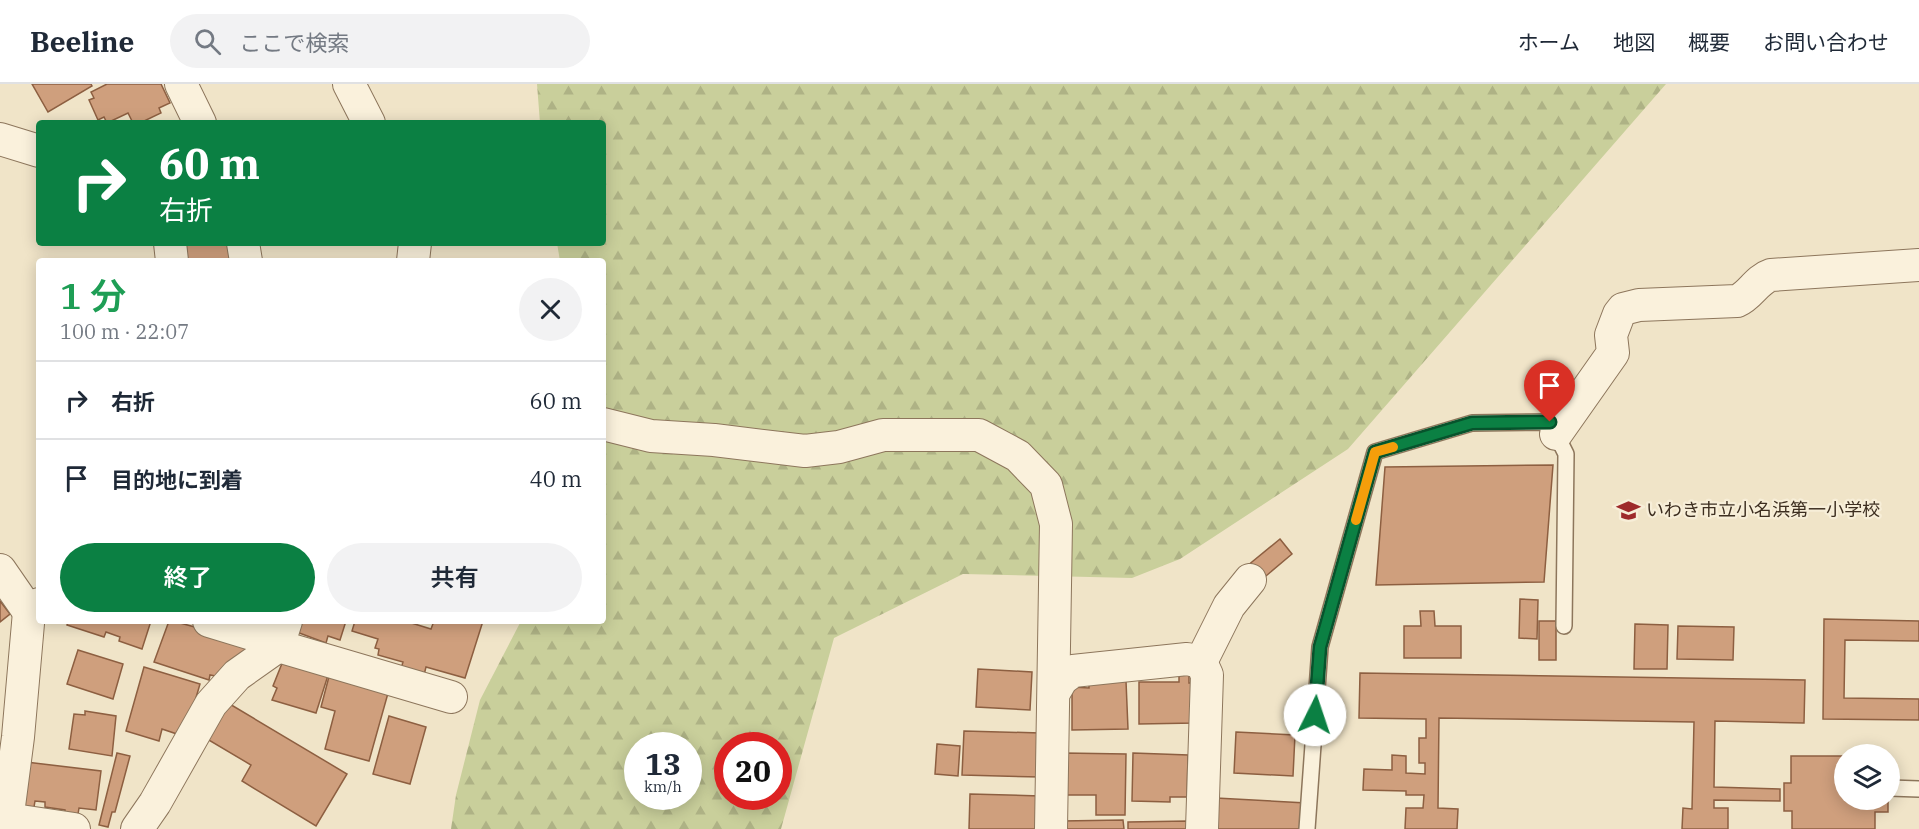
<!DOCTYPE html>
<html lang="ja">
<head>
<meta charset="utf-8">
<style>
  :root { --surface:#fff; --page:#f2f2f3; --text:#1f2937; --muted:#747a83; --line:#e0e1e3; --accent:#0b8043 }
  body { margin:0; font-family:"IBM Plex Serif","Noto Sans JP",serif; background:var(--page); color:var(--text); height:100vh; display:flex; flex-direction:column; font-size:22px; white-space:nowrap }
  * { box-sizing:border-box; margin:0 }
  p { font-size:20px; color:var(--muted) }
  .icon { flex:none; width:33px; height:33px; fill:none; stroke:currentColor; stroke-width:2; stroke-linecap:round; stroke-linejoin:round }
  .map { position:relative; flex:1; overflow:hidden }
  .side { position:absolute; left:36px; top:174px; width:570px; height:366px; display:flex; flex-direction:column; background:var(--surface); border-radius:6px; box-shadow:0 3px 15px #0003 }
  .side>* { flex:none }
  .guide { position:absolute; left:36px; top:36px; width:570px; height:126px; border-radius:6px; box-shadow:0 3px 15px #0003; background:#0b8043; color:#fff; overflow:hidden }
  .tools { position:absolute; left:1834px; top:660px; display:grid; gap:12px }
  .tools a { display:grid; place-items:center; width:66px; height:66px; border-radius:50%; background:var(--surface); box-shadow:0 3px 15px #0003; font-size:30px }
  .speed { position:absolute; left:624px; top:648px; display:flex; gap:12px; font-size:30px; font-weight:700; text-align:center }
  .speed>* { display:grid; place-content:center; width:78px; height:78px; border-radius:50%; background:var(--surface); box-shadow:0 3px 15px #0003; line-height:1 }
  .speed small { font-size:15px; font-weight:400 }
  .speed .limit { border:9px solid #d22; background:#fff; color:#111 }
  .pin { position:absolute; display:grid; place-items:center; width:51px; height:51px; color:#fff; margin:-62px -26px; border-radius:50% 50% 50% 0; rotate:-45deg; box-shadow:0 0 6px #0007 }
  .pin .icon { rotate:45deg }
  .me { position:absolute; width:66px; margin:-33px; rotate:4deg; stroke-linejoin:round; filter:drop-shadow(0 0 4px #0008) }
  .turn { display:flex; align-items:center; gap:21px; height:126px; padding:0 24px; font-size:27px }
  .turn .icon { width:78px; height:78px; stroke-width:2.5 }
  .turn b { display:block; font-size:42px; line-height:51px }
  .round { display:grid; place-items:center; flex:none; width:63px; height:63px; border-radius:32px; background:var(--page) }
  .overview { display:flex; align-items:center; justify-content:space-between; height:102px; padding:0 24px }
  h1 { font-size:36px; font-weight:600; line-height:45px; color:#1e9e55 }
  .button { display:flex; gap:12px; margin-top:auto; padding:12px 24px }
  .button a { flex:1; height:69px; border-radius:36px; background:var(--accent); color:#fff; font-size:24px; font-weight:600; line-height:69px; text-align:center }
  .button a+a { background:var(--page); color:var(--text) }
  ul { padding:0; list-style:none }
  li { display:flex; align-items:center; gap:18px; height:78px; padding:0 24px; border-top:2px solid var(--line) }
  li div { flex:1 }
  li b { display:block; font-size:22px }
  li em { font-style:normal }
  header { display:flex; align-items:center; gap:36px; box-sizing:border-box; height:84px; padding:0 30px; background:var(--surface); border-bottom:2px solid var(--line) }
  header strong { font-size:28px }
  nav { display:flex; gap:33px; margin-inline-start:auto; font-size:21px }
  .search { width:420px; height:54px; background:var(--page); display:flex; align-items:center; gap:15px; box-sizing:border-box; padding:0 21px; border-radius:33px; color:var(--muted); font-size:22px }
  .map>svg:first-child { display:block }
  .forest { fill:url(#forest-firs); fill-rule:evenodd }
  .building { fill:#cf9f7d; stroke:#8d5f41; stroke-width:1.5 }
  .lines { fill:none; stroke-linecap:round; stroke-linejoin:round }
  .lane-casing { stroke:#8d765c; stroke-width:18 }
  .street-casing { stroke:#8d765c; stroke-width:34 }
  .lane { stroke:#faf1dc; stroke-width:15 }
  .street { stroke:#faf1dc; stroke-width:32 }
  .route-casing { stroke:#07532c; stroke-width:15 }
  .route { stroke:#0b8043; stroke-width:10 }
  .slow { stroke:#f59e0b; stroke-width:10 }
  .labels { text-anchor:middle; stroke-width:4.5; stroke-linejoin:round; paint-order:stroke }
  .poi-label { font-size:18px; fill:#3d2e20; stroke:#f7eed8; text-anchor:start }
</style>
</head>
<body>
<header>
<strong>Beeline</strong>
<div class="search"><svg class="icon" aria-label="search" viewBox="0 0 24 24"><circle cx="10" cy="10" r="6"/><path d="M15 15l6 6"/></svg>ここで検索</div>
<nav><a>ホーム</a><a>地図</a><a>概要</a><a>お問い合わせ</a></nav>
</header>
<div class="map">
<svg width="1919" height="745" viewBox="0 0 1919 745">
  <defs>
    <pattern id="forest-firs" width="22" height="20" patternUnits="userSpaceOnUse" patternTransform="scale(1.5)"><rect width="22" height="20" fill="#c9cf9b"/><path d="M5 1l3.5 6h-7zM16 11l3.5 6h-7z" fill="#aeb285"/></pattern>
  </defs>
  <rect width="100%" height="100%" fill="#f0e4c8"/>
  <!-- forest -->
  <path class="forest" d="M537,0H1666L1348,365L1180,475L1132,494L963,490L834,554L781,745H451L456,711L480,616L521,537H603V177H560L557,159H603V39H540ZM638,662H688V712H638ZM728,662H778V712H728Z"/>
  <!-- building -->
  <g class="building">
    <polygon points="32,0 91,0 92,2 48,28"/>
    <polygon points="107,0 161,0 170,19 159,24 161,29 140,39 133,39 128,29 107,39 104,33 98,36 89,16 94,14 91,8"/>
    <polygon points="177,159 230,159 231,177 179,177"/>
    <polygon points="1553,381 1544,498 1376,501 1385,383"/>
    <polygon points="1280,455 1292,470 1260,497 1247,482"/>
    <polygon points="1520,515 1538,516 1537,555 1519,554"/>
    <polygon points="0,517 10,530 0,538"/>
    <polygon points="1420,527 1434,527 1435,542 1461,542 1461,574 1404,574 1404,542 1421,542"/>
    <polygon points="1824,535 1919,537 1919,557 1845,556 1844,614 1919,615 1919,636 1823,635"/>
    <polygon points="68,537 151,537 142,565 119,557 120,553 106,548 104,553 67,541"/>
    <polygon points="169,537 173,537 260,561 242,575 232,575 225,594 210,591 209,596 154,578"/>
    <polygon points="296,537 346,537 340,556 328,552 326,559 294,547"/>
    <polygon points="355,537 405,537 431,545 434,537 483,537 465,594 426,583 423,595 400,588 403,578 378,571 379,565 375,564 378,555 352,547"/>
    <rect x="1539" y="537" width="17" height="39"/>
    <polygon points="1635,540 1668,541 1667,585 1634,585"/>
    <polygon points="1678,542 1734,543 1733,576 1677,575"/>
    <polygon points="78,566 123,580 113,615 67,600"/>
    <polygon points="285,572 330,585 316,629 272,616 277,604 273,602"/>
    <polygon points="144,583 200,600 188,641 180,651 162,645 159,657 126,647"/>
    <polygon points="331,585 390,602 369,677 325,665 335,627 321,623"/>
    <polygon points="978,585 1032,588 1030,626 976,623"/>
    <polygon points="1179,589 1189,590 1189,599 1195,599 1195,639 1139,640 1139,598 1179,598"/>
    <polygon points="1360,589 1805,596 1804,639 1715,637 1714,703 1780,705 1780,717 1714,716 1714,724 1728,724 1728,745 1682,745 1683,724 1692,725 1694,638 1439,634 1438,724 1458,725 1457,745 1405,745 1406,724 1423,724 1424,711 1406,711 1406,707 1363,706 1364,685 1392,686 1392,671 1406,672 1406,689 1425,690 1425,679 1419,679 1419,654 1426,654 1426,635 1359,634"/>
    <polygon points="1126,597 1128,645 1072,646 1072,603 1089,604 1089,598"/>
    <polygon points="228,619 347,690 316,742 242,697 251,681 207,655"/>
    <polygon points="85,627 116,632 112,672 69,665 74,630 85,631"/>
    <polygon points="389,632 426,643 410,700 373,690"/>
    <polygon points="964,647 1040,649 1040,693 962,691"/>
    <polygon points="1236,648 1295,651 1293,692 1234,689"/>
    <polygon points="937,660 960,662 958,692 935,690"/>
    <polygon points="117,669 130,672 115,728 112,728 108,743 99,741"/>
    <polygon points="1064,669 1126,670 1125,731 1096,731 1096,711 1063,711"/>
    <polygon points="1133,669 1188,671 1187,713 1170,713 1170,718 1132,717"/>
    <polygon points="1791,672 1845,672 1845,716 1888,716 1888,728 1875,728 1875,745 1792,745 1792,727 1784,727 1784,699 1791,699"/>
    <polygon points="26,678 101,687 96,726 79,724 78,730 65,729 65,726 45,723 45,718 35,717 34,723 22,722"/>
    <polygon points="970,710 1040,712 1040,745 969,745"/>
    <polygon points="1216,714 1306,719 1305,745 1214,745"/>
    <polygon points="1123,736 1124,745 1062,745 1062,737"/>
    <polygon points="1188,737 1189,745 1128,745 1128,738"/>
  </g>
  <g class="lines">
    <defs>
      <g id="lane">
        <polyline points="1890,704 1919,705"/>
        <polyline points="1307,745 1320,563 1375,368 1472,339 1550,338 1566,370 1564,542"/>
      </g>
      <g id="street">
        <polyline points="181,0 200,39"/>
        <polyline points="349,0 369,39"/>
        <polyline points="0,55 39,67"/>
        <polyline points="170,159 172,177"/>
        <polyline points="243,159 246,177"/>
        <polyline points="413,177 415,159"/>
        <polyline points="603,340 651,352 714,356 805,367 839,363 883,351 979,351 1018,372 1046,401 1056,440 1051,745"/>
        <path d="M1556,350L1613,269L1611,251L1619,230L1623,225L1639,221L1737,217C1751,211 1756,196 1771,191L1919,181"/>
        <polyline points="0,486 29,528"/>
        <polyline points="209,537 272,556 278,562 451,613"/>
        <polyline points="1201,578 1229,522 1250,496"/>
        <polyline points="1055,607 1062,595 1073,587 1187,575 1201,578 1207,591 1202,745"/>
        <polyline points="7,735 74,745"/>
        <polyline points="6,745 18,653 29,528 39,520"/>
        <polyline points="137,745 155,719 211,620 237,591 278,562 286,537"/>
      </g>
    </defs>
    <!-- lane casing -->
    <use href="#lane" class="lane-casing"/>
    <!-- street casing -->
    <use href="#street" class="street-casing"/>
    <!-- lane -->
    <use href="#lane" class="lane"/>
    <!-- street -->
    <use href="#street" class="street"/>
  </g>
  <g class="lines">
    <defs>
      <polyline id="route" points="1315,631 1320,563 1375,368 1472,339 1550,338"/>
    </defs>
    <!-- route casing -->
    <use href="#route" class="route-casing"/>
    <!-- route -->
    <use href="#route" class="route"/>
    <!-- slow -->
    <polyline class="slow" points="1356,436 1375,368 1393,363"/>
  </g>
  <!-- icons -->
  <defs>
    <symbol id="school-bare" viewBox="-9 -9 18 18"><path d="M0-5L7-2L0 1L-7-2ZM-4 1L0 2.5L4 1V4Q0 6-4 4Z" fill="#9e2a2b" stroke="#f7eed8" stroke-width="2.5" paint-order="stroke"/></symbol>
  </defs>
  <g fill-rule="evenodd">
    <use href="#school-bare" x="1612" y="410" width="33" height="33"/>
  </g>
  <g class="labels">
    <!-- poi labels -->
    <g class="poi-label">
      <text x="1646" y="432">いわき市立小名浜第一小学校</text>
    </g>
  </g>
</svg>
<div class="tools">
<a><svg class="icon" aria-label="layers" viewBox="0 0 24 24"><path d="M12 4l9 5-9 5-9-5zM3 14l9 5 9-5"/></svg></a>
</div>
<div class="speed"><div>13<small>km/h</small></div><div class="limit">20</div></div>
<div class="pin" style="left:1550px;top:338px;background:#d93025"><svg class="icon" aria-label="arrive" viewBox="0 0 24 24"><path d="M6 21V4h12l-3 4 3 4H6"/></svg></div>
<svg class="me" style="left:1315px;top:631px" viewBox="-20 -20 40 40"><circle r="19" fill="#fff"/><path d="M0-13L10 11 0 6-10 11z" fill="#0b8043"/></svg>
<div class="guide">
<div class="turn"><svg class="icon" aria-label="right" viewBox="0 0 24 24"><path d="M7 20v-9h11M14 6l5 5-5 5"/></svg><div><b>60 m</b>右折</div></div>
</div>
<section class="side">
<div class="overview"><div><h1>1 分</h1><p>100 m · 22:07</p></div><a class="round"><svg class="icon" aria-label="close" viewBox="0 0 24 24"><path d="M6 6l12 12M18 6L6 18"/></svg></a></div>
<ul>
<li><svg class="icon" aria-label="right" viewBox="0 0 24 24"><path d="M7 20v-9h11M14 6l5 5-5 5"/></svg><div><b>右折</b></div><em>60 m</em></li>
<li><svg class="icon" aria-label="arrive" viewBox="0 0 24 24"><path d="M6 21V4h12l-3 4 3 4H6"/></svg><div><b>目的地に到着</b></div><em>40 m</em></li>
</ul>
<div class="button"><a>終了</a><a>共有</a></div>
</section>
</div>
</body>
</html>
